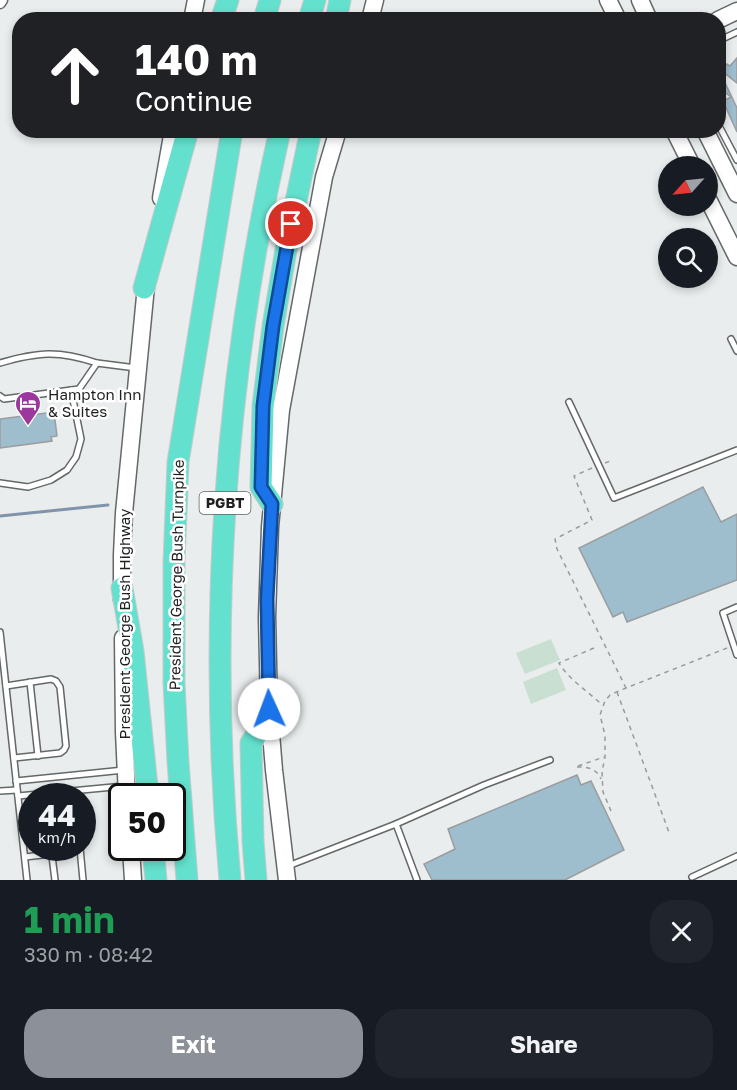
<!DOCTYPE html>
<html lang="en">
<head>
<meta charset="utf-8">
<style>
  :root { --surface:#171b24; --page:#20242c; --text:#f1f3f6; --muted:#9ea1a6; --accent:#8c9099 }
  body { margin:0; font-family:"Golos Text",sans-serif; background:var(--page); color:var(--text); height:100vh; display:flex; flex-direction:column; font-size:22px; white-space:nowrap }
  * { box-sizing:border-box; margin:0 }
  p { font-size:20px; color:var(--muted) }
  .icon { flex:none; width:33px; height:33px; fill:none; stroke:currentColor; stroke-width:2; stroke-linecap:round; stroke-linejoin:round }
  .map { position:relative; height:880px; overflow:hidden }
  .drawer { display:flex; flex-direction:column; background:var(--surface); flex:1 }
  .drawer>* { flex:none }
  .top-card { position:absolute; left:12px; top:12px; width:714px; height:126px; border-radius:24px; box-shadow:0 3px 9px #0003; background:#202124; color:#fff; overflow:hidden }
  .needle { width:39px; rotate:243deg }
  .buttons { position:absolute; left:658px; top:156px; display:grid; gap:12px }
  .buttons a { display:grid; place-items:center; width:60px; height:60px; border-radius:50%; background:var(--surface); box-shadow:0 3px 9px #0003; font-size:30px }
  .speed { position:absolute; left:18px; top:783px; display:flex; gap:12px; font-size:30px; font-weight:700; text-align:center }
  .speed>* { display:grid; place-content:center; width:78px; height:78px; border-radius:50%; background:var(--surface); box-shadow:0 3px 9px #0003; line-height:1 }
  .speed small { font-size:15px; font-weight:400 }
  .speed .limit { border:3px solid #111; border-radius:9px; background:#fff; color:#111 }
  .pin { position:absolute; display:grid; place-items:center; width:51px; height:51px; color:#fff; margin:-26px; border:3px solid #fff; border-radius:50%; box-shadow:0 2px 6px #0007 }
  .me { position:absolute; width:66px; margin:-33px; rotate:358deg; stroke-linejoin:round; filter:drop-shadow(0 0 4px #0008) }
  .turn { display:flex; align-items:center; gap:21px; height:126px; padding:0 24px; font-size:27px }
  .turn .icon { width:78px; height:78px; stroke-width:2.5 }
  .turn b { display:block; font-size:42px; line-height:51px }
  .round { display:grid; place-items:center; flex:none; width:63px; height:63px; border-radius:24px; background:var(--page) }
  .overview { display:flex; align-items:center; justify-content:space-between; height:102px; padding:0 24px }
  h1 { font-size:36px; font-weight:700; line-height:45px; color:#1e9e55 }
  .action { display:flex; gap:12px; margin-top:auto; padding:12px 24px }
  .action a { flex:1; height:69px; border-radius:24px; background:var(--accent); color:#fff; font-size:24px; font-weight:700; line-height:69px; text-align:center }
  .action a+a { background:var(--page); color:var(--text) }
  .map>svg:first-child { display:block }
  .green { fill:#c9dfd2 }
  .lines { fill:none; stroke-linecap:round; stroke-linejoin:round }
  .stream { stroke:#8193aa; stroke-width:3 }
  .building { fill:#9ebdcd; stroke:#9a9d9f; stroke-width:1.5 }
  .lane-casing { stroke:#646869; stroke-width:8 }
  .street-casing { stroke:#646869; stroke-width:13 }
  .secondary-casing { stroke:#646869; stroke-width:19 }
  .highway-casing { stroke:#c9c9c9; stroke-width:23 }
  .path { stroke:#989b9c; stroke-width:1.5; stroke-dasharray:4.5 4.5; stroke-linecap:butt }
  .lane { stroke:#fff; stroke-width:5 }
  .street { stroke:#fff; stroke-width:10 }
  .secondary { stroke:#fff; stroke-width:16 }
  .highway { stroke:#64e1ce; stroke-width:21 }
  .route-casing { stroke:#114b97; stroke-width:15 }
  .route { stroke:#1a73e8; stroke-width:10 }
  .labels { text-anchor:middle; stroke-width:5; stroke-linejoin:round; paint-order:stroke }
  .shield { fill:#fff; stroke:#626263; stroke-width:1.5 }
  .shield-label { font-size:14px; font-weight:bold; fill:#1e1f20 }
  .poi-label { font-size:15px; fill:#1e1f20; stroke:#fff; text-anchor:start }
  .street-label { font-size:15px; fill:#1e1f20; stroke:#fff }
</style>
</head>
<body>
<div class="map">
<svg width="737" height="880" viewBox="0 0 737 880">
  <rect width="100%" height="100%" fill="#e9eded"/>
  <!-- green -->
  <g class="green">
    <polygon points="551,639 560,660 525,674 516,653"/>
    <polygon points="557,668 566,690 531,704 523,682"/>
  </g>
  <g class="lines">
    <!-- stream -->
    <polyline class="stream" points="0,516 108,505"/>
  </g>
  <!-- building -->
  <g class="building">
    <polygon points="737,58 737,83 722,71 727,64 730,66"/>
    <polygon points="718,68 737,108 737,132 723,101 731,97 718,87"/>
    <polygon points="54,412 57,436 51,437 52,441 0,448 0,419"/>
    <polygon points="703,487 721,522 737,514 737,580 627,622 623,612 613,617 579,548"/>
    <polygon points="577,775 581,785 591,781 624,850 565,880 432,880 424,864 455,849 448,829"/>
  </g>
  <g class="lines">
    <defs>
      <g id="lane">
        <polyline points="718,41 737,32"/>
        <polyline points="718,124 737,160"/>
        <polyline points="731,339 737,351"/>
        <path d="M0,363C38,352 58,350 97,363"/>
        <polyline points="0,396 4,399 79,389 97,363 136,368"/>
        <polyline points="569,402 614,498 737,450"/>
        <polyline points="0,483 28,487 51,480 67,470 76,457 81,439 71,390"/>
        <polyline points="737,607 723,613 737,655"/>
        <polyline points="0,632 27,880"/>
        <polyline points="30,682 38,756"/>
        <polyline points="6,686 51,679 56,681 60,687 66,746 64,750 60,753 14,758"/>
        <polyline points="16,781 124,770"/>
        <polyline points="0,791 17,790"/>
        <polyline points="18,796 124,786"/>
        <polyline points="396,824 484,785 550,760"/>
        <polyline points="51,848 55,880"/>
        <polyline points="80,848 83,880"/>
        <polyline points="25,857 51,854"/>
        <polyline points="288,866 396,824 417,880"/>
        <polyline points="692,877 737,856"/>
      </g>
      <polyline id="street" points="0,3 2,0"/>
      <g id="secondary">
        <polyline points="608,0 618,20"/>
        <polyline points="640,0 649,20"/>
        <polyline points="192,20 196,0"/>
        <polyline points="370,20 375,0"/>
        <polyline points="718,20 737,11"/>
        <polyline points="674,130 692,166"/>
        <polyline points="705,130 737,194"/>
        <polyline points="161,198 173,130"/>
        <polyline points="708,199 737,257"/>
        <polyline points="122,600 122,555 124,513 147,276"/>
        <polyline points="123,638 124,732 127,796"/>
        <polyline points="131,848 133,880"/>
        <polyline points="287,880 274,770 269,709 267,617 270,527 281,410 324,177 338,130"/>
      </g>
      <g id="highway">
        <polyline points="221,20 228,0"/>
        <polyline points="264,20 270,0"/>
        <polyline points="309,20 315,0"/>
        <polyline points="336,20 340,0"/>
        <polyline points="144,288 188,130"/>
        <polyline points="272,504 261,487 263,406 273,326 287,244 311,130"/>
        <polyline points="122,588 133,651 148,796"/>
        <polyline points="153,848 156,880"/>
        <polyline points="187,880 178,762 174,683 174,562 178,462 232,130"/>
        <path d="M230,880C207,628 224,377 280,130"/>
        <polyline points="256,880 253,841 251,743 269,716"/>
      </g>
    </defs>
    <!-- lane casing -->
    <use href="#lane" class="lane-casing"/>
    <!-- street casing -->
    <use href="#street" class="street-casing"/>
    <!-- secondary casing -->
    <use href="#secondary" class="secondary-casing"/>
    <!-- highway casing -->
    <use href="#highway" class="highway-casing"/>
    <!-- path -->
    <g class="path">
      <polyline points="605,463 613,460"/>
      <polyline points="592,468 574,476 592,520 555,539 557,549 626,688"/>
      <path d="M594,648L559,663C569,680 588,691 602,705"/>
      <polyline points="617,692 670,835"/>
      <polyline points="578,766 604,757"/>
      <path d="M577,767C588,767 596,768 601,779"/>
      <polyline points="611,811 603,792 602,772 605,757 605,735 600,715 605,701 610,695 621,690 727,648"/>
    </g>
    <!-- lane -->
    <use href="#lane" class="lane"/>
    <!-- street -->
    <use href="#street" class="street"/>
    <!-- secondary -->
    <use href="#secondary" class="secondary"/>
    <!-- highway -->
    <use href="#highway" class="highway"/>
  </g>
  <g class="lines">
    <defs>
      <polyline id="route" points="269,709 267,599 272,504 261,487 263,406 273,326 291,224"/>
    </defs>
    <!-- route casing -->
    <use href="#route" class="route-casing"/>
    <!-- route -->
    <use href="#route" class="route"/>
  </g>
  <!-- icons -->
  <defs>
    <symbol id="hotel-pin" viewBox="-11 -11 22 30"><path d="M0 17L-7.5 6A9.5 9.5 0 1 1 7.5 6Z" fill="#9b379d" stroke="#fff"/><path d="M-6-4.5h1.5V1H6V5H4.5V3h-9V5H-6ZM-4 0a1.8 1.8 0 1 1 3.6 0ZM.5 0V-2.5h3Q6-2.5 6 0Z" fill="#fff"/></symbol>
  </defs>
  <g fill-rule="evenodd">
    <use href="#hotel-pin" x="13" y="389" width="30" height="40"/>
  </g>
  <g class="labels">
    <!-- shield labels -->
    <rect class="shield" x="199.5" y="492" width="51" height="22" rx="4.5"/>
    <g class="shield-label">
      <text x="225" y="508">PGBT</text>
    </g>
    <!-- poi labels -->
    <g class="poi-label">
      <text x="48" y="400">Hampton Inn<tspan x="48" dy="17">&amp; Suites</tspan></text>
    </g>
    <!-- street labels -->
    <g class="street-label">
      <text transform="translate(177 575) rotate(-89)" y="5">President George Bush Turnpike</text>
      <text transform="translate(125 624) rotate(-90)" y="5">President George Bush Highway</text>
    </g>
  </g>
</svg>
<div class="buttons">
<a><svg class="needle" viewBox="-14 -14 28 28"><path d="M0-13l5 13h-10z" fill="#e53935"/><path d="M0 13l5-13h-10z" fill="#9ea1a6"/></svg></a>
<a><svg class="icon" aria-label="search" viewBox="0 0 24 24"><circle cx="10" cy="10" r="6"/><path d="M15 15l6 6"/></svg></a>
</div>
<div class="speed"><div>44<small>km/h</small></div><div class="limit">50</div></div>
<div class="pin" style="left:291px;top:224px;background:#d93025"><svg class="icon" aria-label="arrive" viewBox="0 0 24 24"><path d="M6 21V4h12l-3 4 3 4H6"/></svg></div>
<svg class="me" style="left:269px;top:709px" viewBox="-20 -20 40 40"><circle r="19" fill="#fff"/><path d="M0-13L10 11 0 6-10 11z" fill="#1a73e8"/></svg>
<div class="top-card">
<div class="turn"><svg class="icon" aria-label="ahead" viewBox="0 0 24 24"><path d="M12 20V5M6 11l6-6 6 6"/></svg><div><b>140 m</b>Continue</div></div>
</div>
</div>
<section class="drawer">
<div class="overview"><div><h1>1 min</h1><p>330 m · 08:42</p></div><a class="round"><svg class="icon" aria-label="close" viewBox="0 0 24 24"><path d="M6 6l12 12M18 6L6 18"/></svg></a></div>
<div class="action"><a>Exit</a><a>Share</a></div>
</section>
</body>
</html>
